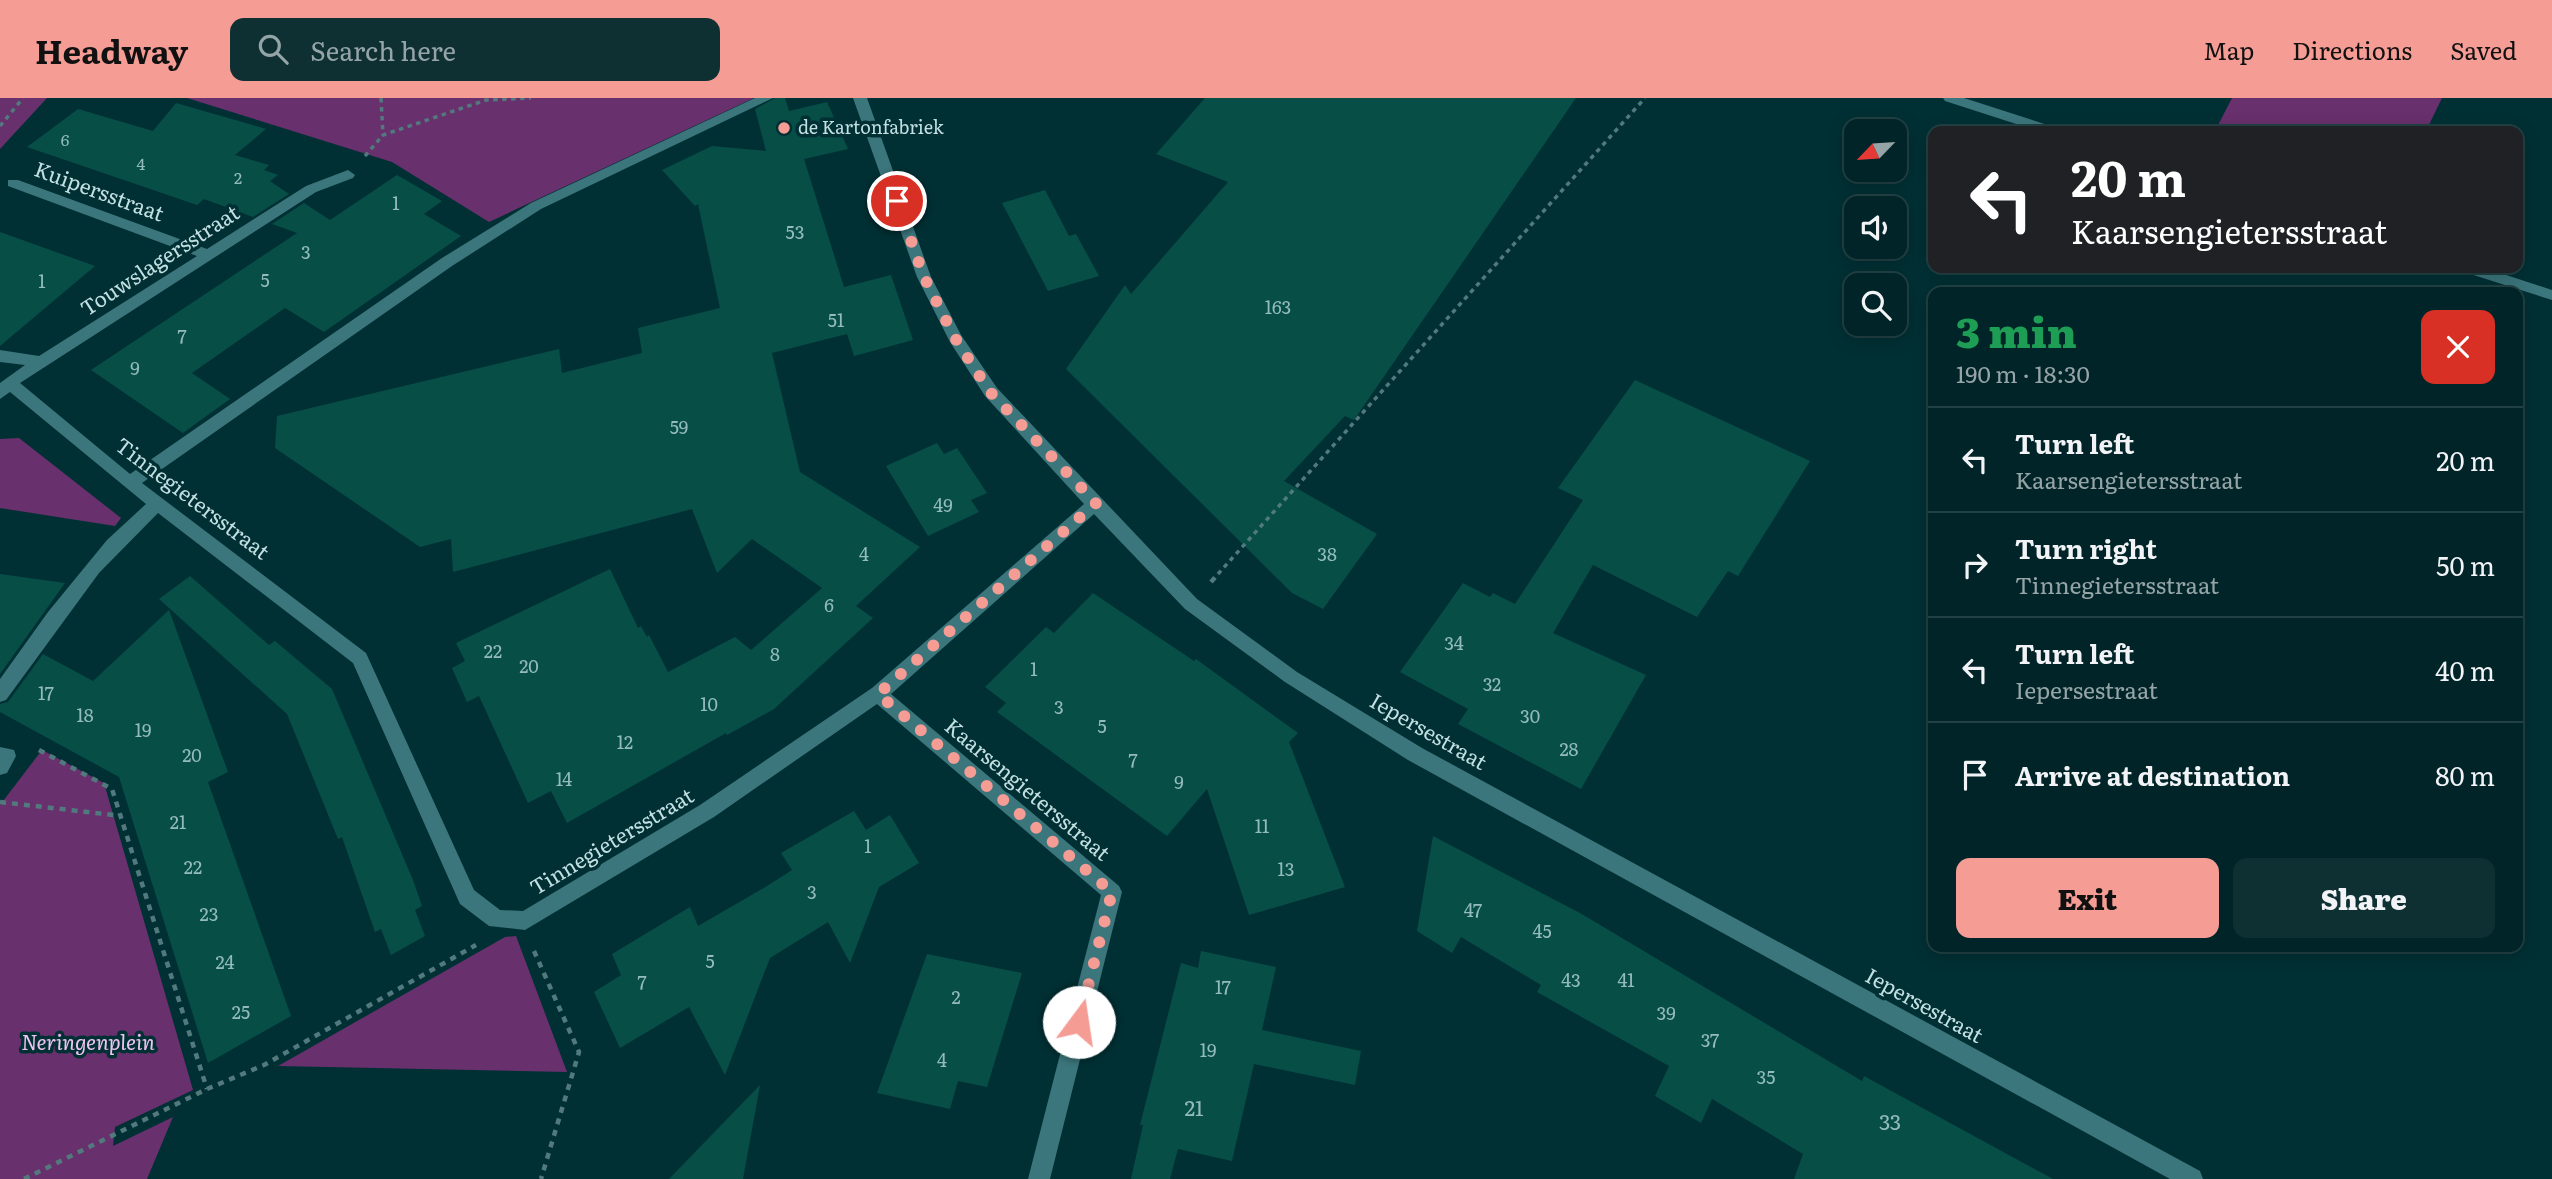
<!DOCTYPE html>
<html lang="en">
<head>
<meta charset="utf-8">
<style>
  :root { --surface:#002427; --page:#0e3033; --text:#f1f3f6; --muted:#95a4a7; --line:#224144; --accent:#f59c95 }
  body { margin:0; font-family:Literata,serif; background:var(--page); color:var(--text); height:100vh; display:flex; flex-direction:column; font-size:26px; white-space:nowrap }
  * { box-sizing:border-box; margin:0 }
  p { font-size:23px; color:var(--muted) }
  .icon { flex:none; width:38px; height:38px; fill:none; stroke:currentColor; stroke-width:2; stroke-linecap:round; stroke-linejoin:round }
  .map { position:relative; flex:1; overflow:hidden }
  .drawer { position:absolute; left:1928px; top:189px; width:595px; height:665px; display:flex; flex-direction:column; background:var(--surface); border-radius:14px; box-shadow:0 4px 18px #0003,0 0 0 2px var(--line) }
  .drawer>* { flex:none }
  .banner { position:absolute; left:1928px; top:28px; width:595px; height:147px; border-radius:14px; box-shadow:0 4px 18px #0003,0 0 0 2px var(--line); background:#202124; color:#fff; overflow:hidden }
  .needle { width:46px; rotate:245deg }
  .controls { position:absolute; left:1844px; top:21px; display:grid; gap:14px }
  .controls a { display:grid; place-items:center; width:63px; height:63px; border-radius:14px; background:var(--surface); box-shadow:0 4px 18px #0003,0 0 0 2px var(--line); font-size:35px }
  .pin { position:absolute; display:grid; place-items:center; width:60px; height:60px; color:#fff; margin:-30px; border:4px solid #fff; border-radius:50%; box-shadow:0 2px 7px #0007 }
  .me { position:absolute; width:77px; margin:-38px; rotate:14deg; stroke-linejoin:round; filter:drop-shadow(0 0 5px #0008) }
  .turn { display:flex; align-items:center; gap:24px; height:147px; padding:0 28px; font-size:32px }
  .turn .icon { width:91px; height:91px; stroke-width:2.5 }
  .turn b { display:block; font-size:49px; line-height:60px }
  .round { display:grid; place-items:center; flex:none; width:74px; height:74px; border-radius:14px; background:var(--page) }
  .overview { display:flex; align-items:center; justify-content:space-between; height:119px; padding:0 28px }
  h1 { font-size:42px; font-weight:800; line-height:52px; color:#1e9e55 }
  .action { display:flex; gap:14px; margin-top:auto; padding:14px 28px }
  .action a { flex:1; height:80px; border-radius:14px; background:var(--accent); color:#111; font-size:28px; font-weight:800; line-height:80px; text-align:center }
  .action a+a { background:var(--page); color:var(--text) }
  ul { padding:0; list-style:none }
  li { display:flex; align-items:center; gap:21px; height:105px; padding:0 28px; border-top:2px solid var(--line) }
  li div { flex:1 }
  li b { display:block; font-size:26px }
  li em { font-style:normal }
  header { display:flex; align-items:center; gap:42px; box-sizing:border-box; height:98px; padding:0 35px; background:var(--accent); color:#111 }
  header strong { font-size:33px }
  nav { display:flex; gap:38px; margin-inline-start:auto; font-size:24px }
  .search { width:490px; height:63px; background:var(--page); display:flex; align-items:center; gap:18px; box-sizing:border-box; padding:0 24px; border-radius:14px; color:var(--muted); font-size:26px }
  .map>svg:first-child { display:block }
  .green { fill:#68306d }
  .building { fill:#074e47 }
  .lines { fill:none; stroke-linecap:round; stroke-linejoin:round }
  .path-far1 { stroke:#527a7e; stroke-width:3.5; stroke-dasharray:4.5 4.5; stroke-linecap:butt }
  .path { stroke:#527a7e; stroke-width:4.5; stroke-dasharray:6 6; stroke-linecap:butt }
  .minor { fill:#3b767c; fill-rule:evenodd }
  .route { stroke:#f59c95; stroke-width:12; stroke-dasharray:0 21.6 }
  .poi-dot { fill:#f59c95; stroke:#003034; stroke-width:2.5 }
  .labels { text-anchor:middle; stroke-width:7; stroke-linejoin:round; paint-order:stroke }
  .far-number-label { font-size:16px; fill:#93bbbb }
  .far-poi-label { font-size:18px; fill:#c2dfe2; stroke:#003034; text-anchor:start }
  .number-label { font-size:18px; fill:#93bbbb }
  .street-label { font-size:21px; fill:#c2dfe2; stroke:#003034 }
  .park-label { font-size:21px; font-style:italic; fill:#efc4f1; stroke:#003034 }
  .near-number-label { font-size:21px; fill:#93bbbb }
</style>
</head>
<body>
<header>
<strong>Headway</strong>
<div class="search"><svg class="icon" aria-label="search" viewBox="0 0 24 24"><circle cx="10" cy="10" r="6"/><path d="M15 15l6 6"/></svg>Search here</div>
<nav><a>Map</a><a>Directions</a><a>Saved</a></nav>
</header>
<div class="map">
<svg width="2552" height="1081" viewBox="0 0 2552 1081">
  <rect width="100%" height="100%" fill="#003034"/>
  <!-- green -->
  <g class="green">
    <polygon points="0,0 47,0 0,51"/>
    <polygon points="187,0 754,0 489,124 392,64"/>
    <polygon points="2232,0 2442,0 2426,33 2215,33"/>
    <polygon points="19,340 121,420 115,428 0,410 0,341"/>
    <polygon points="42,652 104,685 193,992 115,1029 113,1048 173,1019 147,1081 0,1081 0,707"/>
    <polygon points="516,838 567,974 278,968 505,839"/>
  </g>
  <!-- building -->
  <g class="building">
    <polygon points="775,0 785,0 789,13 827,4 848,51 804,61 844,189 891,177 913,242 854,258 847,236 772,255 800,374 920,449 856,508 873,520 774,611 727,637 726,635 567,725 551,693 528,705 479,598 467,604 452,570 465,563 456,545 610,471 638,530 641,528 647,539 649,537 668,574 735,539 751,552 822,490 752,441 717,475 692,411 453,474 451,441 420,449 275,350 277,318 559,251 562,275 642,255 638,230 720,210 698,106 695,108 662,72 712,48 766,53 755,11"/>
    <polygon points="1205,0 1576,0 1354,322 1345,318 1284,383 1377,436 1323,511 1292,495 1066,271 1125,187 1131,196 1228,84 1156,56"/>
    <polygon points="176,5 266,31 235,57 269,67 264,72 278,77 270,83 289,96 253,119 204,101 197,107 27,49 78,11 153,33"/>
    <polygon points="397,77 442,103 424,116 461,138 324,234 285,210 192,275 230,301 183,335 91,272 297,135 272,126 304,105 330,122"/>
    <polygon points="1045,92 1069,138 1076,136 1099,178 1048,193 1002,105"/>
    <polygon points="0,134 95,168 0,248"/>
    <polygon points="1635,282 1810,363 1738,478 1728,473 1697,519 1593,467 1553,535 1646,577 1581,691 1458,626 1468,611 1400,574 1463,485 1490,499 1493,495 1515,506 1583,402 1558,390"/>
    <polygon points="937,345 944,356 957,350 987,395 971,402 979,414 928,438 886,368"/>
    <polygon points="0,476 65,485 0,576"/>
    <polygon points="190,478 269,547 275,543 332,591 413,782 422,808 415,812 425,838 391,857 381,831 375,834 342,739 338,741 287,616 159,501"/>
    <polygon points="1093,495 1194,563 1196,561 1298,635 1289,644 1345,789 1249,817 1207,691 1167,738 997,614 1006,605 985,589 1046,529 1054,535"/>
    <polygon points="169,512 228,674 208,684 291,918 208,965 119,679 0,614 0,606 8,604 43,556 93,583"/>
    <polygon points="854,713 866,732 890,717 919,765 879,789 850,865 828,824 770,860 725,977 689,909 620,950 594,894 621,877 612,856 690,809 698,828 767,788 792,772 781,755"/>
    <polygon points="1433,738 1580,815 1862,983 1864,978 2053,1081 1794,1081 1803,1056 1712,1001 1701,1025 1655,998 1669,968 1537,894 1541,887 1461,839 1452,855 1417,833"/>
    <polygon points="1201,853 1276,869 1262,932 1361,953 1355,987 1254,966 1232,1063 1178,1051 1170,1081 1131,1081 1143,1027 1140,1027 1181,865 1198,870"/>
    <polygon points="927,856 1022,875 987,989 958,983 950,1011 877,995"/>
    <polygon points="760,987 743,1081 669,1081"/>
  </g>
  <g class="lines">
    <!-- path-far1 -->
    <g class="path-far1">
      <polyline points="381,0 383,37 486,2 531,0"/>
      <polyline points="0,28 23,0"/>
      <polyline points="365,58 383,37"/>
      <polyline points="1218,476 1645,0"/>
    </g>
    <!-- path -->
    <g class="path">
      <polyline points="1211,484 1219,475"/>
      <polyline points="39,652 112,691 207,991"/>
      <polyline points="0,704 122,718"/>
      <polyline points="534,853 579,954 541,1081"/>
      <polyline points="24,1081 207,991 264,967 476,847"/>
    </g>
    <!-- minor -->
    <g class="minor">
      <polygon points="755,0 773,0 541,111 452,168 142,385 366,555 474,792 500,812 523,813 700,707 872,590 1084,406 985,298 950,244 917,179 853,0 867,0 931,179 961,237 997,290 1197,501 1297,574 1422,650 2200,1073 2203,1081 2170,1081 1408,662 1285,584 1185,511 1094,416 891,596 1119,788 1122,794 1050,1081 1028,1081 1101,797 877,606 714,719 525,832 489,828 460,806 353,565 158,415 99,475 6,602 0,604 0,581 48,514 107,442 146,406 10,294 0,301 0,285 25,267 0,264 0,252 39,258 197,158 8,88 8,82 18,82 207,151 306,88 348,72 355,77 353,80 316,94 20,285 130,376 442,160 531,105"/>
      <polygon points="1943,0 1964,0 2057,30 2059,33 2038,33 1945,3"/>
      <polygon points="2462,170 2485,170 2552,192 2552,202 2464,174"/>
      <polygon points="0,649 14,652 16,658 7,675 0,677"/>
    </g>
  </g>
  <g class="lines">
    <!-- route -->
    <polyline class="route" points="897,103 924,179 955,240 990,294 1096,405 878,596 1112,794 1079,924"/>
  </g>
  <!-- markers -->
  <circle class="poi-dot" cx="784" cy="30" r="7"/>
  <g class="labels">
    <!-- far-number labels -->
    <g class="far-number-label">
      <text x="65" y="48">6</text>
      <text x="141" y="72">4</text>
      <text x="238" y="86">2</text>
    </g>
    <!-- far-poi labels -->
    <g class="far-poi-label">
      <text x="798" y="36">de Kartonfabriek</text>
    </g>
    <!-- number labels -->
    <g class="number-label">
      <text x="396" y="112">1</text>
      <text x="795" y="141">53</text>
      <text x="306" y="161">3</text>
      <text x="265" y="189">5</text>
      <text x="42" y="190">1</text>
      <text x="1278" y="216">163</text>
      <text x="836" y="229">51</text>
      <text x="182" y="245">7</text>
      <text x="135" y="277">9</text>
      <text x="679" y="336">59</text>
      <text x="943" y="414">49</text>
      <text x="864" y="463">4</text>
      <text x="1327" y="463">38</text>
      <text x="829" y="514">6</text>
      <text x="1454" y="552">34</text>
      <text x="493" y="560">22</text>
      <text x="775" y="563">8</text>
      <text x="529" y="575">20</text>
      <text x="1034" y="578">1</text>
      <text x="1492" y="593">32</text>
      <text x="46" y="602">17</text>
      <text x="709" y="613">10</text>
      <text x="1059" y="616">3</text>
      <text x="85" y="624">18</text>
      <text x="1530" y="625">30</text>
      <text x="1102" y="635">5</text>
      <text x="143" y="639">19</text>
      <text x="625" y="651">12</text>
      <text x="1569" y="658">28</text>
      <text x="192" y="664">20</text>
      <text x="1133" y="669">7</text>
      <text x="564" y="688">14</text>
      <text x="1179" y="691">9</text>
      <text x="178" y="731">21</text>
      <text x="1262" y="735">11</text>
      <text x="868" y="755">1</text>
      <text x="193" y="776">22</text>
      <text x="1286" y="778">13</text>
      <text x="812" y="801">3</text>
      <text x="1473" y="819">47</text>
      <text x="209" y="823">23</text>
      <text x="1542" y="840">45</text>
      <text x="710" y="870">5</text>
      <text x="225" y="871">24</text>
      <text x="1571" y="889">43</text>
      <text x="1626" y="889">41</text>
      <text x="642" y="891">7</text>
      <text x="1223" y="896">17</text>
      <text x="956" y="906">2</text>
      <text x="241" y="921">25</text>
      <text x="1666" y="922">39</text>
      <text x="1710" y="949">37</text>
      <text x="1208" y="959">19</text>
      <text x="942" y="969">4</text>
      <text x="1766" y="986">35</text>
    </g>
    <!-- street labels -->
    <g class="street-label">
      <text transform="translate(99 94) rotate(20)" y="7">Kuipersstraat</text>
      <text transform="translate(160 163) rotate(-33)" y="7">Touwslagersstraat</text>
      <text transform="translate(192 401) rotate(37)" y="7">Tinnegietersstraat</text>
      <text transform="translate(1428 634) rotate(30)" y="7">Iepersestraat</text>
      <text transform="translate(1027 692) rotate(40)" y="7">Kaarsengietersstraat</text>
      <text transform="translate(612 744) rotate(-31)" y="7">Tinnegietersstraat</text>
      <text transform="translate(1924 908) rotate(29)" y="7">Iepersestraat</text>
    </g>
    <!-- park labels -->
    <g class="park-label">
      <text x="88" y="952">Neringenplein</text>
    </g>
    <!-- near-number labels -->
    <g class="near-number-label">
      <text x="1194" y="1018">21</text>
      <text x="1890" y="1032">33</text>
    </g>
  </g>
</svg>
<div class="controls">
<a><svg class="needle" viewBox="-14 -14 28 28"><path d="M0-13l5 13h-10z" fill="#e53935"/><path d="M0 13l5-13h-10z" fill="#95a4a7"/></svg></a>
<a><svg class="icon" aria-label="sound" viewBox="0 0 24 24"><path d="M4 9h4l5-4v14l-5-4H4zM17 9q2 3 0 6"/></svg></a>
<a><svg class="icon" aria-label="search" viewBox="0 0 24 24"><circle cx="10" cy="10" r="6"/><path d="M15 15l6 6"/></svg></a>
</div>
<div class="pin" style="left:897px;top:103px;background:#d93025"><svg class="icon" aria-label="arrive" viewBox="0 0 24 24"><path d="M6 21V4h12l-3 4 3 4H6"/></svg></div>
<svg class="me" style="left:1079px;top:924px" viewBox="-20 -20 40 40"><circle r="19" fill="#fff"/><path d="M0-13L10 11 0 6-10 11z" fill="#f59c95"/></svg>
<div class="banner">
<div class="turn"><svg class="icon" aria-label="left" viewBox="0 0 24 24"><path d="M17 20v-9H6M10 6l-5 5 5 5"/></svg><div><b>20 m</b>Kaarsengietersstraat</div></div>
</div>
<section class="drawer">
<div class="overview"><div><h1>3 min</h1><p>190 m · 18:30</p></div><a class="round" style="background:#d93025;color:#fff"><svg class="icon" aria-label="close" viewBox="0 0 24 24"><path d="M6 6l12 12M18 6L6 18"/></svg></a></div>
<ul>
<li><svg class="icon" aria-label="left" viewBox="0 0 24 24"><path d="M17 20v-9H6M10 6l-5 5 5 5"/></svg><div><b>Turn left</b><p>Kaarsengietersstraat</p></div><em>20 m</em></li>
<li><svg class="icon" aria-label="right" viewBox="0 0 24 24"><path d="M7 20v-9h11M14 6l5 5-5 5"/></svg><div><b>Turn right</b><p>Tinnegietersstraat</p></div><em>50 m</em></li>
<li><svg class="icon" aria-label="left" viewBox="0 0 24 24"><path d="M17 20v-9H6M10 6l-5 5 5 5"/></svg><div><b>Turn left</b><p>Iepersestraat</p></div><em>40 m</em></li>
<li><svg class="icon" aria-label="arrive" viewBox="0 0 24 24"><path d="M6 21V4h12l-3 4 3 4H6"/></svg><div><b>Arrive at destination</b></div><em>80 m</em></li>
</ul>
<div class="action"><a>Exit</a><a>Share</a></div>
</section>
</div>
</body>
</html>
